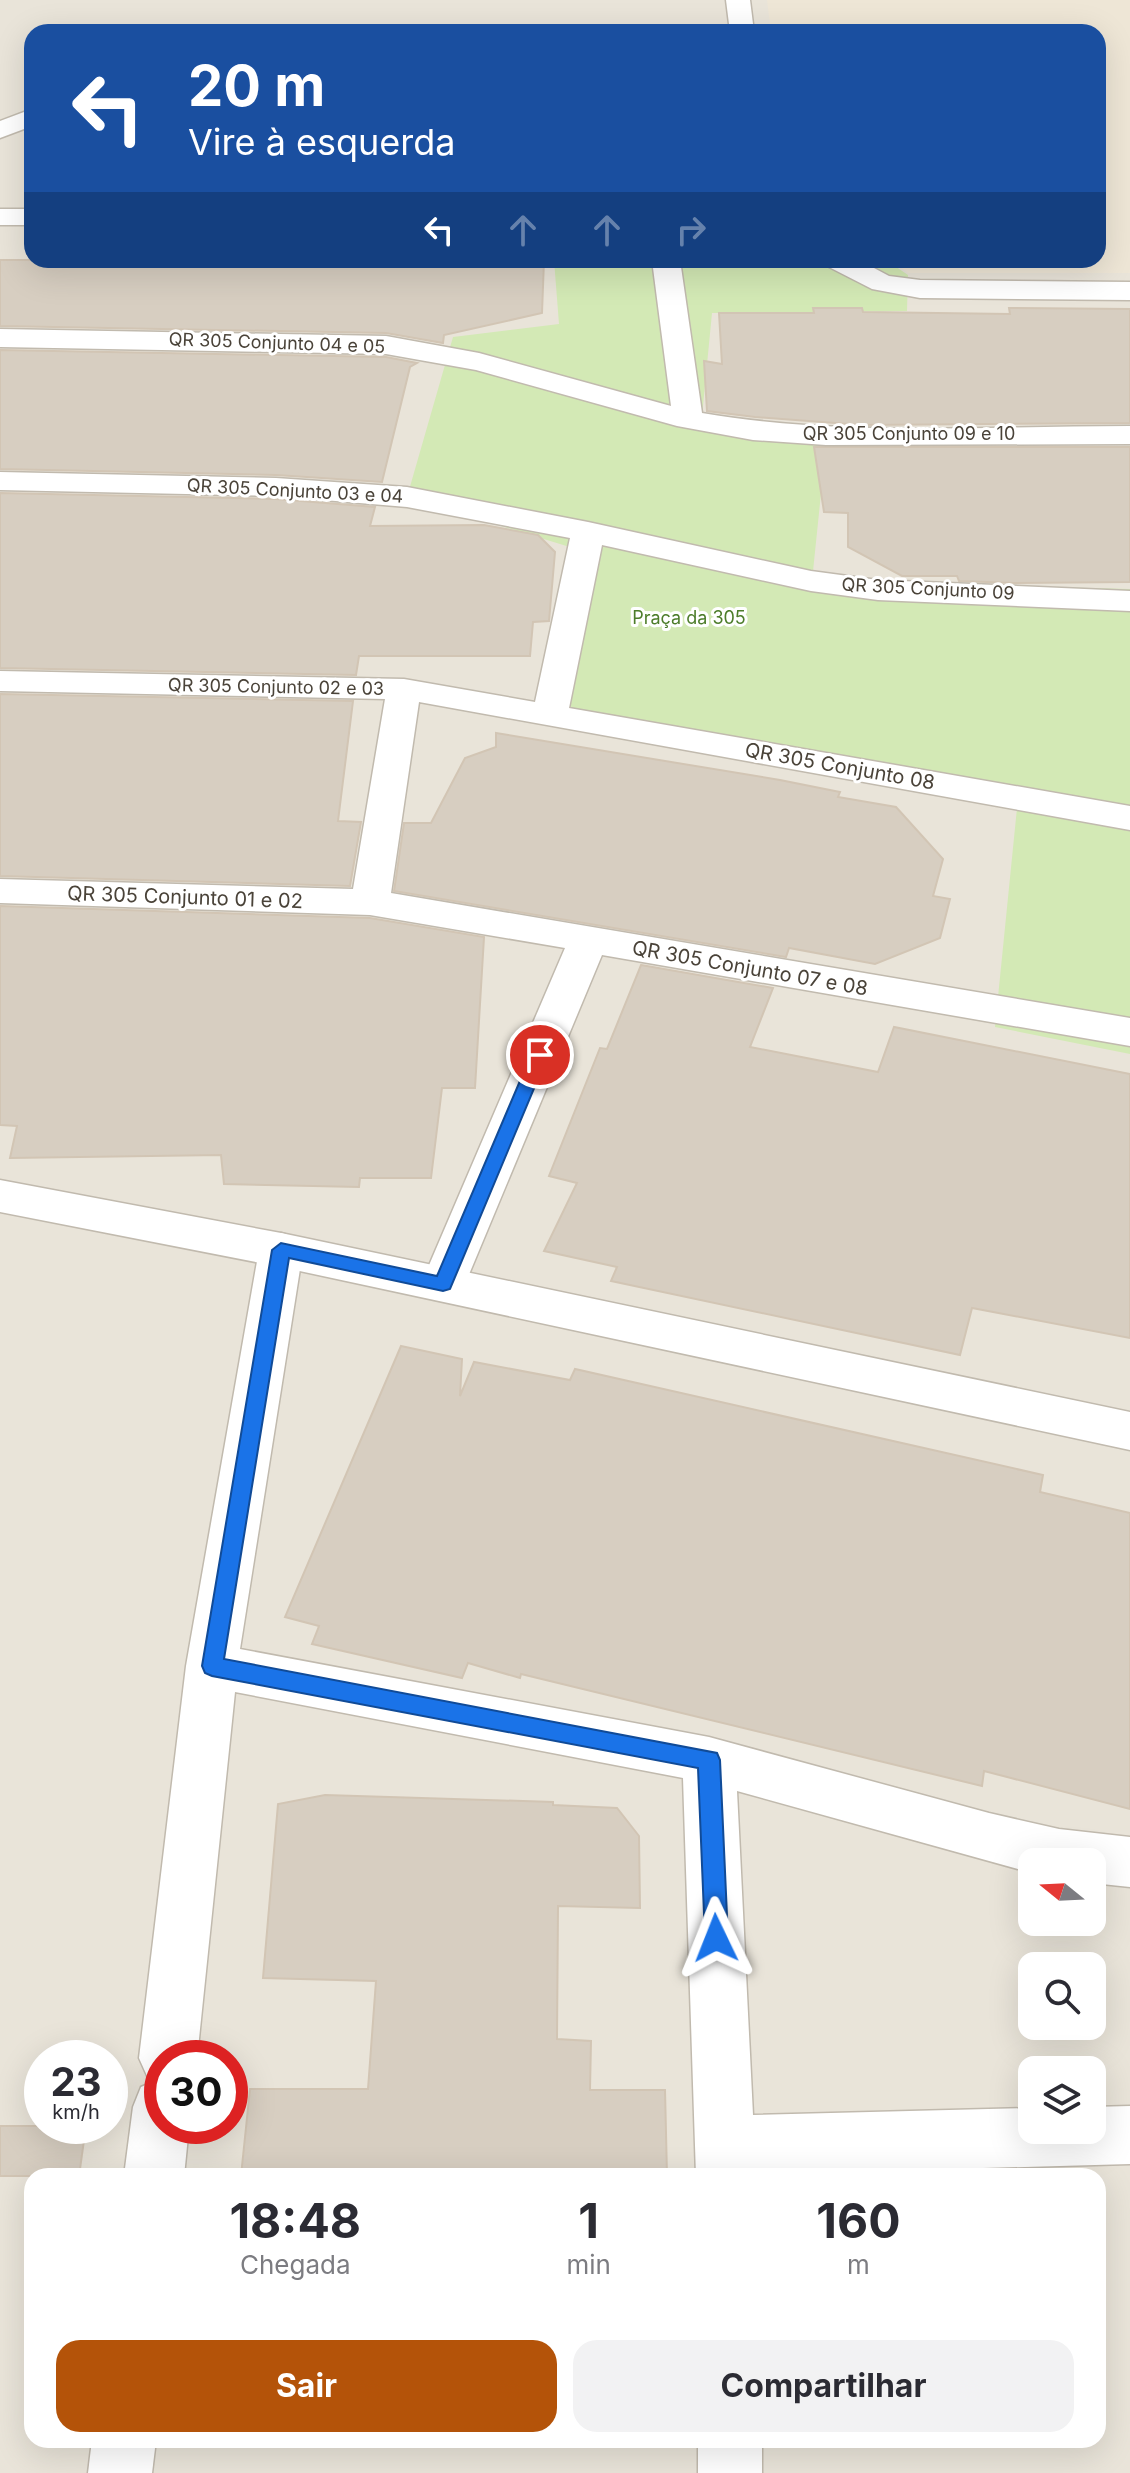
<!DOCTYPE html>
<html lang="pt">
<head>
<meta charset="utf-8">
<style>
  :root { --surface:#fff; --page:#f2f2f3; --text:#2b2b33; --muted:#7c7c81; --accent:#b45309 }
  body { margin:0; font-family:Inter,sans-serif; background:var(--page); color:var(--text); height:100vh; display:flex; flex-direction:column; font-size:30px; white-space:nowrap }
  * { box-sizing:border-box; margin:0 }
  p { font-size:26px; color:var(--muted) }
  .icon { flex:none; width:44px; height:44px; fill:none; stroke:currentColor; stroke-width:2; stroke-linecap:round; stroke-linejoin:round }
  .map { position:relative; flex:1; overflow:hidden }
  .sheet { position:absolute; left:24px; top:2168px; width:1082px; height:280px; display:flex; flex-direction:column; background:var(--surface); border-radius:24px; box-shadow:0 8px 32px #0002 }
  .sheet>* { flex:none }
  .guide { position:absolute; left:24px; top:24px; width:1082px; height:244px; border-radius:24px; box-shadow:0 8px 32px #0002; background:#1a4fa0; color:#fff; overflow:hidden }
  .needle { width:52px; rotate:288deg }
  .fabs { position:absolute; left:1018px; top:1848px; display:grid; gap:16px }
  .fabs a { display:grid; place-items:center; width:88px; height:88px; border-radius:16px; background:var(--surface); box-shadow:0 8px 32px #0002; font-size:40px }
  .speed { position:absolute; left:24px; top:2040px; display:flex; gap:16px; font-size:40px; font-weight:700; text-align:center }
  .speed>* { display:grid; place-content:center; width:104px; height:104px; border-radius:50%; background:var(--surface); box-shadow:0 8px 32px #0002; line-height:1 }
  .speed small { font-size:20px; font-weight:400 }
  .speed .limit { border:12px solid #d22; background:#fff; color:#111 }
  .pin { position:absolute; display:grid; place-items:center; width:68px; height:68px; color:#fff; margin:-34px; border:4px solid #fff; border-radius:50%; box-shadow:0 2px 8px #0007 }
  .me { position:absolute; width:88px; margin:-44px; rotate:358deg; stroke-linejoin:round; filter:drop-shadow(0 0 6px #0008) }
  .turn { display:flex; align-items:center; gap:28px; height:168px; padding:0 32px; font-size:36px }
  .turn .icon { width:104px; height:104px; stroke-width:2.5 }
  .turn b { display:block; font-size:56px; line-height:68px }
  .lanes { display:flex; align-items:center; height:76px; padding:0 32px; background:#0003; justify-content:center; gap:40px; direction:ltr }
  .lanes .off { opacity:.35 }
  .eta { display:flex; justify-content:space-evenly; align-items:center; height:136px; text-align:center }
  .eta b { font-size:48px; font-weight:700; line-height:56px }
  .button { display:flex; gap:16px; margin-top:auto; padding:16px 32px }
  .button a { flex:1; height:92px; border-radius:24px; background:var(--accent); color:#fff; font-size:32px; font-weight:700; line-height:92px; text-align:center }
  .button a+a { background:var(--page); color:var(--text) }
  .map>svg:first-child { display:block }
  .residential { fill:#e9e4d9; fill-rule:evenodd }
  .education { fill:#eee6d6 }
  .green { fill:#d3e9b5 }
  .building { fill:#d7cec1; stroke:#d2c5b4; stroke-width:2 }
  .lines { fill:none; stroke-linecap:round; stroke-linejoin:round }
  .minor-casing { stroke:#c1baae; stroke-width:3 }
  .tertiary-casing { stroke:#c1baae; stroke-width:3 }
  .minor { fill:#fff; fill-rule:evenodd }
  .tertiary { fill:#fff; fill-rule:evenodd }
  .route { fill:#1a73e8; stroke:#114b97; stroke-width:2 }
  .labels { text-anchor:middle; stroke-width:6; stroke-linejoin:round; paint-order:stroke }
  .far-street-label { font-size:18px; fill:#4a4339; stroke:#fff }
  .far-park-label { font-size:18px; fill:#4d7d2b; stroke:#fff }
  .street-label { font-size:20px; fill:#4a4339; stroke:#fff }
</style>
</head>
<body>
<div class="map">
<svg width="1130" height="2473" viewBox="0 0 1130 2473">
  <rect width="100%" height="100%" fill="#f5f2eb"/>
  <!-- residential -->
  <path class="residential" d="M0,0H1130V2473H0ZM32,32H1098V260H32ZM1032,1862H1092V1922H1032ZM1032,1966H1092V2026H1032ZM42,2058H110V2126H42ZM162,2058H230V2126H162ZM1032,2070H1092V2130H1032ZM32,2176H1098V2440H32Z"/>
  <!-- education -->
  <polygon class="education" points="767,0 1130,0 1130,273 908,273 891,260 1098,260 1098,32 771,32"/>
  <!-- green -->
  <polygon class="green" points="554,260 886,260 908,275 907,311 712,313 701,426 826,445 812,581 1130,589 1130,1054 995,1027 1017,808 540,723 573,548 407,497 453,337 559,324"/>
  <!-- building -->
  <g class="building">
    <polygon points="0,260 544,260 542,313 444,335 443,343 386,333 0,326"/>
    <polygon points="813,308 862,308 863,312 1010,314 1009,308 1130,309 1130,423 862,425 755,417 707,411 704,361 722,364 719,313 814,313"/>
    <polygon points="0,350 386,357 417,363 410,367 382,482 276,475 0,469"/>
    <polygon points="814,447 1130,447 1130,582 1014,583 959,581 957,576 902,576 848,547 848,513 824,512"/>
    <polygon points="0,493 276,499 375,507 370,526 484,525 538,535 555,552 549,621 533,622 530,656 359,656 356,675 0,668"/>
    <polygon points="0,694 353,701 338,821 361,822 350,886 0,876"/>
    <polygon points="496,733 780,780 840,792 838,797 896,807 943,859 933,896 950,899 940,938 875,964 789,948 786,957 394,891 404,823 431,823 465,758 496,747"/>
    <polygon points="0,906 370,918 484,937 475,1088 442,1088 431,1178 360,1178 359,1187 224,1184 221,1155 10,1158 17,1126 0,1125"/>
    <polygon points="641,965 773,988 750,1047 878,1072 894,1027 1130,1074 1130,1338 972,1308 960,1355 611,1281 617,1267 544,1251 577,1183 549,1176 600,1048 607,1049"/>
    <polygon points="401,1346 462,1359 460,1396 474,1362 570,1380 575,1369 1043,1475 1040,1492 1130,1513 1130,1809 984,1771 982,1786 521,1674 520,1678 468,1663 462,1678 312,1644 319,1626 285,1617"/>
    <polygon points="325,1795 553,1802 553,1805 617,1808 639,1836 640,1908 558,1906 557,2039 591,2041 590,2090 665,2090 667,2176 241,2176 250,2089 368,2089 376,1981 263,1978 278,1804"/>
    <polygon points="0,2126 86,2126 79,2176 0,2176"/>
  </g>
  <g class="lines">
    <defs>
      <g id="minor">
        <polygon points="726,0 750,0 754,32 730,32"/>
        <polygon points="32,109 32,126 0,138 0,121"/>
        <rect x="0" y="209" width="32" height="16"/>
        <path d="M652,260H680L702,413C843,437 988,426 1130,426V444L826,445L753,440L677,426L476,370L386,354L0,347V329L386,336L479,353L671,406Z"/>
        <polygon points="823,260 859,260 889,276 920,280 1130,282 1130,300 920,298 872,289 827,266"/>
        <polygon points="0,472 276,478 407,487 588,522 811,571 878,580 1130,591 1130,611 878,600 811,591 602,545 569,708 1130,806 1130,830 419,702 391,893 1130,1018 1130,1046 602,955 465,1284 459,1296 443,1301 427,1296 421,1284 565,948 370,915 0,903 0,879 353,889 385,699 0,691 0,671 404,679 535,702 570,538 407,507 276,496 0,490"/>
        <polygon points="281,1233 297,1238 303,1250 240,1649 709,1737 989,1813 1059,1829 1130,1837 1130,1887 1092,1883 1092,1862 1032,1862 1032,1873 737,1791 753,2115 1032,2108 1032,2130 1092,2130 1092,2107 1130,2106 1130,2164 696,2176 683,1778 235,1692 197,2058 162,2058 162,2126 189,2126 184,2176 124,2176 133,2107 141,2087 155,2081 148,2078 139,2058 186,1666 259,1250 265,1238"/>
        <polygon points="92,2440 156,2440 152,2473 88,2473"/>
        <rect x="698" y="2440" width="64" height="33"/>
      </g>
      <polygon id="tertiary" points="0,1180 281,1233 1130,1412 1130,1450 281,1267 0,1212"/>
    </defs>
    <!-- minor casing -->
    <use href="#minor" class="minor-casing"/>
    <!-- tertiary casing -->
    <use href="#tertiary" class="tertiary-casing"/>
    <!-- minor -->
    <use href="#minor" class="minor"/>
    <!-- tertiary -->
    <use href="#tertiary" class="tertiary"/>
  </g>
  <!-- route -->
  <polygon class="route" points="540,1049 548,1055 450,1289 443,1291 289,1258 224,1659 717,1753 720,1760 728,1938 725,1945 716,1949 708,1945 705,1938 698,1768 212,1676 205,1673 202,1666 272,1250 281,1243 437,1276 531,1055"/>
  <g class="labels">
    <!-- far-street labels -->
    <g class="far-street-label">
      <text transform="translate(277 343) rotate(2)" y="6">QR 305 Conjunto 04 e 05</text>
      <text x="909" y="440">QR 305 Conjunto 09 e 10</text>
      <text transform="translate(295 491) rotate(3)" y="6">QR 305 Conjunto 03 e 04</text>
      <text transform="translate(928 589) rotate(3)" y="6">QR 305 Conjunto 09</text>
      <text transform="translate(276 687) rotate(1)" y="6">QR 305 Conjunto 02 e 03</text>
    </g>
    <!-- far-park labels -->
    <g class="far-park-label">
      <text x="689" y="624">Praça da 305</text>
    </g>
    <!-- street labels -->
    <g class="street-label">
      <text transform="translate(840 766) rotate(10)" y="7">QR 305 Conjunto 08</text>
      <text transform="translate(185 897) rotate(2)" y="7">QR 305 Conjunto 01 e 02</text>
      <text transform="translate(750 968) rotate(10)" y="7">QR 305 Conjunto 07 e 08</text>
    </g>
  </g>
</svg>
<div class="fabs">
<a><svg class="needle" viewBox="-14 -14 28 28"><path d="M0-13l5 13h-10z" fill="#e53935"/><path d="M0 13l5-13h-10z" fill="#7c7c81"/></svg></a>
<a><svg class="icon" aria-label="search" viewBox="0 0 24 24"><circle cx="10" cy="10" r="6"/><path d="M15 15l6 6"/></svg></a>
<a><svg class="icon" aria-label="layers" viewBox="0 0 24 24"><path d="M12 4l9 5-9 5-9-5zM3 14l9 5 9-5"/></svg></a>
</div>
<div class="speed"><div>23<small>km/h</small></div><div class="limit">30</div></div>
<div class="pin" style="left:540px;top:1055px;background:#d93025"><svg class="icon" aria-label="arrive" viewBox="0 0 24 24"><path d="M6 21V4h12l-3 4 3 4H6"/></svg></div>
<svg class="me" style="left:716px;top:1938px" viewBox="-20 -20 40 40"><path d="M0-17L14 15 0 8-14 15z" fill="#1a73e8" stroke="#fff" stroke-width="4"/></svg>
<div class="guide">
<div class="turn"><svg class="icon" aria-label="left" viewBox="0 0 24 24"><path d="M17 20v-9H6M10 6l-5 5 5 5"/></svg><div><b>20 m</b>Vire à esquerda</div></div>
<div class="lanes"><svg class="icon" aria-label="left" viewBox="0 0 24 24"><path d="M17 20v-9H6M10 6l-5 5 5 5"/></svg><svg class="icon off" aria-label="ahead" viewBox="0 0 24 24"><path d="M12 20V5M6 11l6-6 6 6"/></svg><svg class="icon off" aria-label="ahead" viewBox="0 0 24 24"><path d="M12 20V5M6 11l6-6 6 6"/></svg><svg class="icon off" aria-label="right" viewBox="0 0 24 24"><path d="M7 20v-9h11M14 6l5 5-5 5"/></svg></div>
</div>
<section class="sheet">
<div class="eta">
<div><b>18:48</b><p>Chegada</p></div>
<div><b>1</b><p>min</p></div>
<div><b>160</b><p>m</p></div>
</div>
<div class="button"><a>Sair</a><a>Compartilhar</a></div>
</section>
</div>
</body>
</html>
